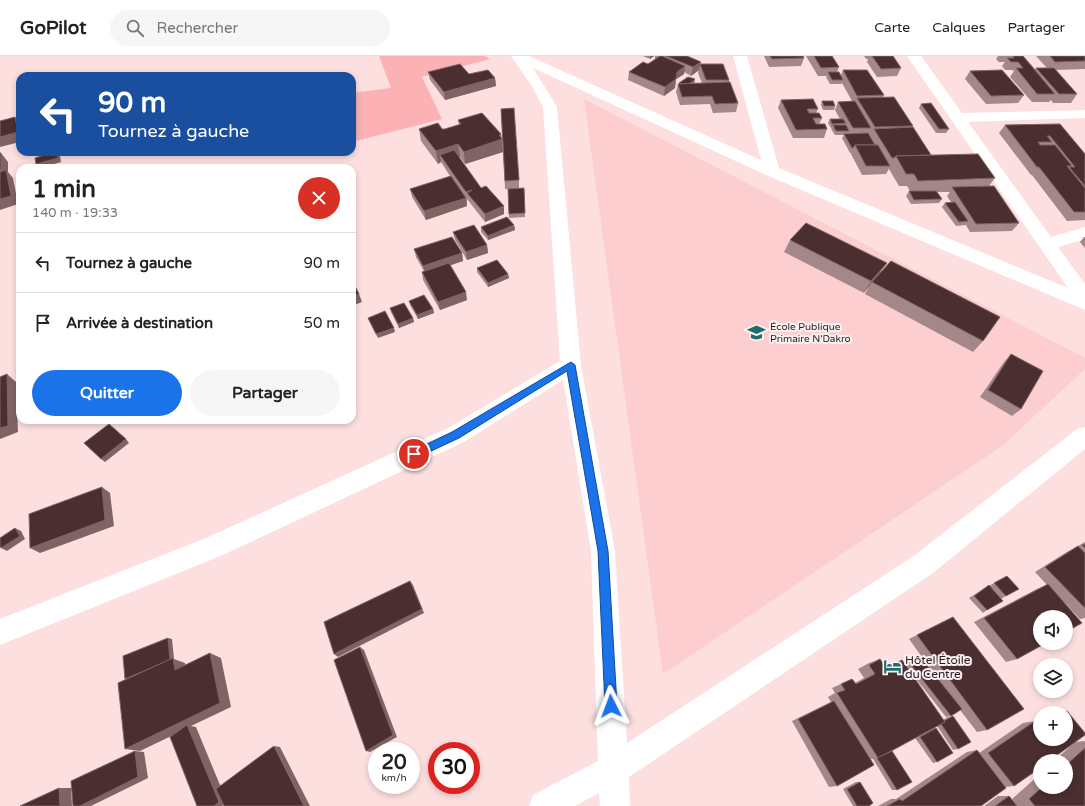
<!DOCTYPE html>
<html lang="fr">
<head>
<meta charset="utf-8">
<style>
  :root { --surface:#fff; --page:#f6f6f6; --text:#222; --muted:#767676; --line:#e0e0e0; --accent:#1a73e8 }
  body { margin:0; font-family:"Varela Round",sans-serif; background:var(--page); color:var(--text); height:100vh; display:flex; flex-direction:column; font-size:15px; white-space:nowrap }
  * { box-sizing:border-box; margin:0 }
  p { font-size:13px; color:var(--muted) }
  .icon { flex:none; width:22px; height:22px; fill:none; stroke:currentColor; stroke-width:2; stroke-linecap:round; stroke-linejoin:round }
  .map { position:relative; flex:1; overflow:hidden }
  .drawer { position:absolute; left:16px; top:108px; width:340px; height:260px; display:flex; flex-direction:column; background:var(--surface); border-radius:12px; box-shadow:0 2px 6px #0003 }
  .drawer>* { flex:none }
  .top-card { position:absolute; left:16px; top:16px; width:340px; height:84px; border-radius:12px; box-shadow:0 2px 6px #0003; background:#1a4fa0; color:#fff; overflow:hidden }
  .fabs { position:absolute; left:1033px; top:554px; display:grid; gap:8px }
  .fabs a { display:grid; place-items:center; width:40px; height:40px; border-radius:50%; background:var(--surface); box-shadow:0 2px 6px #0003; font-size:20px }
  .speed { position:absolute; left:368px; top:686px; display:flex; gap:8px; font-size:20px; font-weight:700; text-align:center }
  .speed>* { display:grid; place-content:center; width:52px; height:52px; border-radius:50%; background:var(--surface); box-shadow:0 2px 6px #0003; line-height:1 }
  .speed small { font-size:10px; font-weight:400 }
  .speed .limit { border:6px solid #d22; background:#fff; color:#111 }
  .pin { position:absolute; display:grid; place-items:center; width:34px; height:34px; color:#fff; margin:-17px; border:2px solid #fff; border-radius:50%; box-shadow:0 1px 4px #0007 }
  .me { position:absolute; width:44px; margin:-22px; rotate:357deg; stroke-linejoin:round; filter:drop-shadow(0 0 3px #0008) }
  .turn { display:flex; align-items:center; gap:14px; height:84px; padding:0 16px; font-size:18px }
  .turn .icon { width:52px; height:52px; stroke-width:2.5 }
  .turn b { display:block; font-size:28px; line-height:34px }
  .round { display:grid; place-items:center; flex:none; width:42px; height:42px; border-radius:21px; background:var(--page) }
  .head { display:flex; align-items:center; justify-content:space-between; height:68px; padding:0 16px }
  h1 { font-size:24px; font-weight:800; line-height:30px }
  .primary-button { display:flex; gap:8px; margin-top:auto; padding:8px 16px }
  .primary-button a { flex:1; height:46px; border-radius:24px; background:var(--accent); color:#fff; font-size:16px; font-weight:800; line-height:46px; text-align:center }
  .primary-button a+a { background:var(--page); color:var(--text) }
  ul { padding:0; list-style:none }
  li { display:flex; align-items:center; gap:12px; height:60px; padding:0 16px; border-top:1px solid var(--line) }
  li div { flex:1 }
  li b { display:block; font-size:15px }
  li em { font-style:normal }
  header { display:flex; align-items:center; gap:24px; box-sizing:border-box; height:56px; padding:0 20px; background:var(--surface); border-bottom:1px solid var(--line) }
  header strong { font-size:19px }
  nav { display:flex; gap:22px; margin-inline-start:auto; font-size:14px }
  .search { width:280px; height:36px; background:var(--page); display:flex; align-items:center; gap:10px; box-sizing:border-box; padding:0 14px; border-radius:22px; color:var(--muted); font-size:15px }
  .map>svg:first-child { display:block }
  .built { fill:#fccecf }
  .green { fill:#fcb2b5 }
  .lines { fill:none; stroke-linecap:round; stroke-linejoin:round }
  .minor { fill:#fff; fill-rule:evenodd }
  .wall { fill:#a48788 }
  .shaded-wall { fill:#806464 }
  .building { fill:#4b2f30; stroke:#806464 }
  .route { fill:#1a73e8; stroke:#114b97 }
  .labels { text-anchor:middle; stroke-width:4; stroke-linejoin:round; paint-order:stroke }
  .poi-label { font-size:10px; fill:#271a1a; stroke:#faf2f2; text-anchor:start }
  .near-poi-label { font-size:12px; fill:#271a1a; stroke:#faf2f2; text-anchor:start }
</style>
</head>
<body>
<header>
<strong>GoPilot</strong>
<div class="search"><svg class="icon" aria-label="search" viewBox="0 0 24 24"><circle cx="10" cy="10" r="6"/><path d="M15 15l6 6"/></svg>Rechercher</div>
<nav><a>Carte</a><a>Calques</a><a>Partager</a></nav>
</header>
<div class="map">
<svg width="1085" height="750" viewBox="0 0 1085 750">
  <rect width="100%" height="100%" fill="#fddfdf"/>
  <!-- built -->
  <polygon class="built" points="584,43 1085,302 1085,313 1002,390 663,618"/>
  <!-- green -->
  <polygon class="green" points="379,0 485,0 490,3 422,21 442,63 352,86 352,37 391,32"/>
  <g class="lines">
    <!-- minor -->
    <polygon class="minor" points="511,0 529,0 761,104 733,0 747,0 779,112 1068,232 907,0 921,0 962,57 1085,54 1085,62 968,66 1051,181 1085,171 1085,183 1058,191 1085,228 1085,254 766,119 533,12 557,51 581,309 615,495 627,687 915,499 1077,373 1085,371 1085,393 933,517 629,721 630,750 600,750 599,737 575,750 529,750 533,739 598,705 591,495 563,324 464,386 223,499 0,589 0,563 206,482 448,372 560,305 543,51 533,32"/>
  </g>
  <!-- wall -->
  <g class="wall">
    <polygon points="643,0 654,0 650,3"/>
    <polygon points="655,0 687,0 699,14 691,20 684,16 684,18 676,23 675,32 664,40 628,24 629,16 648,8 655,4"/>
    <polygon points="764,0 803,0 804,2 801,10 769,11"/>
    <polygon points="806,0 832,0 839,11 837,16 841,19 843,14 884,39 883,41 913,70 912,71 931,99 995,122 989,130 1019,167 1012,175 970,176 966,169 956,170 942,151 945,147 951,146 947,140 950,136 937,136 942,143 939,147 911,148 906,140 909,135 910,135 907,130 899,130 889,113 890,111 886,118 862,119 851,98 851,97 850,97 842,82 844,79 835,79 831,73 832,72 831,72 828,67 830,63 840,63 835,54 838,46 852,45 842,27 841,28 830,28 826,21 827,20 818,20"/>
    <polygon points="864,0 893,0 901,12 897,20 877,21 867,6 868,3 866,3"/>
    <polygon points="998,0 1023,0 1035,13 1036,12 1047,12 1036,0 1085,0 1085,13 1056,14 1077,38 1071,47 1053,47 1051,44 1049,46 1032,46 1010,21 1014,15 1012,14 1005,14 1002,10 1005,6 999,6 996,3"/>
    <polygon points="700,8 729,24 729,26 738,47 736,56 713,57 710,48 680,49 676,36 678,28 679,28 679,27 695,23 694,27 702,27 698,17"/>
    <polygon points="970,15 1024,39 1018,47 986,48 965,23"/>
    <polygon points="428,16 469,18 495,22 496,30 445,44 430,24"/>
    <polygon points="781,44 818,53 816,57 822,62 819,68 827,73 824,82 793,82 778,52"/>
    <polygon points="822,45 835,50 834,54 823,54 821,49"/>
    <polygon points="921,48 949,73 946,77 936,77 919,52"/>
    <polygon points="501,53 519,124 519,132 524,132 525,161 509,162 508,133 505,133"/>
    <polygon points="458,64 501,78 503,96 465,108 460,101 459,101 481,132 504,158 485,166 467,143 467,150 426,164 412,141 410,133 450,120 441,106 438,108 421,85 419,73 445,73 459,69"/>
    <polygon points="1060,68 1085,98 1085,164 1067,165 1032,119 1031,119 999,77 1005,69"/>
    <polygon points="514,169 515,174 488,184 481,176 481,171"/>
    <polygon points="453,176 487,189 488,197 467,204 455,184"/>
    <polygon points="1084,181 1085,181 1085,192 1080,186"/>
    <polygon points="790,184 881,217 983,285 973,296 865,238 869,231 864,237 784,196"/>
    <polygon points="414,193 462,197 463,205 450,209 467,244 440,254 423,224 422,216 424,215 416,201"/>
    <polygon points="477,212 508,218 509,222 488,231 477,216"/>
    <polygon points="409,245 433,253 434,257 418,263 410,249"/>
    <polygon points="390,252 413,262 414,266 399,272 391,256"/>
    <polygon points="1011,298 1021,353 1012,360 980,341 1004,306"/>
    <polygon points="1085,486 1085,562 1080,563 1065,547 1017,603 1006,606 974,566 1037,533 1047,529 1035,516 1067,496 1078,490"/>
    <polygon points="1007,520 1006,540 1001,543 987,554 983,557 969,542 985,532"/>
    <polygon points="953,561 987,674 977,676 960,654 951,660 946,661 906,610 943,664 948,661 953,660 958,693 953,694 937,670 932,673 936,672 937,706 933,707 915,682 892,695 897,734 892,734 873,703 870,703 837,730 829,731 792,665 831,646 828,641 835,637 832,632 852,623 855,627 864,622 858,613 869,607 880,603 885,611 902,604 904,607 914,600 918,598 940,626 909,583"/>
    <polygon points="1067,655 1085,677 1085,679 1049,705 1040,705 1040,712 1014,730 1005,731 1006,732 981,750 878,750 891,743 896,743 967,696 977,694 979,697 1023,667 1035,665 1038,668 1040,667 1040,683 1066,683 1066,657 1055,657"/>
    <polygon points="1085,685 1085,750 1017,750 1012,743 1040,718 1040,731 1066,731 1066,705 1054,705 1075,686"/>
    <polygon points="856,726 860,726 869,750 853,750 843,733"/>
    <polygon points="998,740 1009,740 1017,750 984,750"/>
  </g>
  <!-- shaded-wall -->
  <g class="shaded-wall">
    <polygon points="650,0 654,0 650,3"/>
    <polygon points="701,6 699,14 691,20 693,11"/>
    <polygon points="685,10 684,18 675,24 677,16"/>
    <polygon points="495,22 496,30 445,44 444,36"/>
    <polygon points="676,23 675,32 664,40 665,31"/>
    <polygon points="695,23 694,28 686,30"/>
    <polygon points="15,61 20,68 20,86 0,91 0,81"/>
    <polygon points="501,78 503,96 465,108 464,96"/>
    <polygon points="458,88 460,101 445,105 440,99 441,106 438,108 436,95"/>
    <polygon points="57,96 60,100 61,106 41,112 40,112 36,108"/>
    <polygon points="1,97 8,106 8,116 13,122 18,148 0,154 0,114"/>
    <polygon points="466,142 467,150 426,164 424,155"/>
    <polygon points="504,150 504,158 485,166 485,158"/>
    <polygon points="514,169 515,174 488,184 488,180"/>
    <polygon points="487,189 488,197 467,204 466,196"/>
    <polygon points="462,197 463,205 425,218 423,210"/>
    <polygon points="887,207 879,218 872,226 864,237 871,225"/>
    <polygon points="508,218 509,222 488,231 488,227"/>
    <polygon points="466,236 467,244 440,254 438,246"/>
    <polygon points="359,238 362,246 352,250 352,241"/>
    <polygon points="433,253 434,257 418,263 417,259"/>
    <polygon points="413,262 414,266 399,272 398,268"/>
    <polygon points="394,272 395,276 378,282 376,278"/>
    <polygon points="7,318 16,326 18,376 0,383 0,372"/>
    <polygon points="24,364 42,364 30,368"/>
    <polygon points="126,383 129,387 105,406 101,403"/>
    <polygon points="102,431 110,437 114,470 40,497 30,492"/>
    <polygon points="15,472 21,475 25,483 7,495 1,492"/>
    <polygon points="410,525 413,529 424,557 338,601 334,598"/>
    <polygon points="168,582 172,583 174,603 185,607 187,618 130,625 125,623"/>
    <polygon points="360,591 364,594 397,681 370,696 366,695"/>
    <polygon points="210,597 221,602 231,651 191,670 196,671 227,746 222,750 214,750 188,672 140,695 125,693"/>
    <polygon points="274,690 280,691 310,750 304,750"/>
    <polygon points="135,695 144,696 148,722 91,750 80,750"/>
    <polygon points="59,732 71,732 72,750 60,750"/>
  </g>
  <!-- building -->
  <g class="building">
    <polygon points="660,0 662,0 685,10 677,16 676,23 665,31 629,16 643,6 648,8"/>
    <polygon points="666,0 687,0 701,6 693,11"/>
    <polygon points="770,0 803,0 804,2 772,3"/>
    <polygon points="814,0 832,0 839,11 821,12"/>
    <polygon points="872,0 893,0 901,12 881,13"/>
    <polygon points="1013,0 1023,0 1055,38 1037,38 1016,12 1023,12 1018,6 1011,6 1007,2 1014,2"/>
    <polygon points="1050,0 1085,0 1085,5 1055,6"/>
    <polygon points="460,8 469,18 488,14 495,22 444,36 428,16"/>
    <polygon points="700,8 723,8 729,24 706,24"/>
    <polygon points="1036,12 1054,12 1077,38 1059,38"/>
    <polygon points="843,14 867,14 884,39 857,40"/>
    <polygon points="1002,14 1024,39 991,40 970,15"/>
    <polygon points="828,16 839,16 843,24 832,24"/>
    <polygon points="688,21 695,23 689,28 682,28 679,27"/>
    <polygon points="730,26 738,47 715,48 712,40 682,41 678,28"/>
    <polygon points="894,41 913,70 875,71 857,42"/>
    <polygon points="813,43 818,53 807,53 809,57 819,57 822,62 813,62 816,68 825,68 827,73 796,74 781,44"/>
    <polygon points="822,45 833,45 835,50 824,50"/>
    <polygon points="855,45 871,72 853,72 838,46"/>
    <polygon points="931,47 949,73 939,73 921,48"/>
    <polygon points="514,52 519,124 505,125 501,53"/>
    <polygon points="482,57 501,78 499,79 502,83 464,96 458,88 436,95 419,73 438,67 442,73 445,73 461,68 458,64"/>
    <polygon points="15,61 18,76 0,81 0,65"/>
    <polygon points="830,63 843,63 846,67 832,68"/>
    <polygon points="1060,68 1085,98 1085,130 1069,111 1075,111 1050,80 1047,80 1052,86 1038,86 1040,89 1055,89 1072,110 1067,110 1085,132 1085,156 1074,156 1039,111 1037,111 1005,69"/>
    <polygon points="833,69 846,69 849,75 836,75"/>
    <polygon points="913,71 931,99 896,100 894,102 892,102 874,73"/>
    <polygon points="868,77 875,89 855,89 853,92 852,92 844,78"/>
    <polygon points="855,89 878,89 890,110 866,110"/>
    <polygon points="454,94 481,132 486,130 504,150 485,158 467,137 472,134 466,136 440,99"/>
    <polygon points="55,96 57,96 58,102 36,108 35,102"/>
    <polygon points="0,97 1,97 1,113 0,114"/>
    <polygon points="978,98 995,122 918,125 914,118 906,118 896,100"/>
    <polygon points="6,114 11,140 0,143 0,116"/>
    <polygon points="451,120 466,142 424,155 410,133"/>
    <polygon points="994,130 1019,167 976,168 952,131"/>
    <polygon points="524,132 525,157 509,158 508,133"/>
    <polygon points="909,135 936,135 942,143 914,144"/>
    <polygon points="955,146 968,165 959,166 945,147"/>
    <polygon points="507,161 514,169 488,180 481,171"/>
    <polygon points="806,167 887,207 871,225 790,184"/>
    <polygon points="474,169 487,189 466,196 453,176"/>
    <polygon points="452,181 462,197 423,210 414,193"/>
    <polygon points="497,204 508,218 488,227 477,212"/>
    <polygon points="891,205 1000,261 983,285 872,226"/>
    <polygon points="449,207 466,236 438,246 422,216"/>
    <polygon points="352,224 359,238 352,241"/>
    <polygon points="424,239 433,253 417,259 409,245"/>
    <polygon points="404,247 413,262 398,268 390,252"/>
    <polygon points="385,255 394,272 376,278 368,262"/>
    <polygon points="1011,298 1043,315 1021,353 988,334"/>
    <polygon points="19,314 20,314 20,347"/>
    <polygon points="7,318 8,370 0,372 0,321"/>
    <polygon points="109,368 126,383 101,403 84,387"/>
    <polygon points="102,431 105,464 30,492 29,458"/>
    <polygon points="15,472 20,480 1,492 0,490 0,482"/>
    <polygon points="1085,488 1085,492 1082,489"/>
    <polygon points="1078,490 1085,497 1085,552 1045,511"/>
    <polygon points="1007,520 1019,533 1006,540 994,527"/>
    <polygon points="410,525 422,553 334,598 324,566"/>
    <polygon points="1048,528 1082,567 1066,576 1066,561 1040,561 1040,587 1046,587 1017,603 984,562"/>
    <polygon points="989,529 1003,545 987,554 974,540"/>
    <polygon points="953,561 1024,653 987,674 917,579"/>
    <polygon points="168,582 170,604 125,623 123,600"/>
    <polygon points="360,591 393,679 366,695 334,604"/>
    <polygon points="210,597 220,647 125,693 118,627 173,602 175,614"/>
    <polygon points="918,598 962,653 951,660 908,605"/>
    <polygon points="880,603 886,612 902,604 945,666 878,702 837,637 845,634 841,628 852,623 856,628 875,618 869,609"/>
    <polygon points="834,645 874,709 837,730 798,663"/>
    <polygon points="1067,655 1085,677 1085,679 1049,705 1040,705 1040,712 1014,730 988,697 1035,665 1040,671 1040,683 1066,683 1066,657 1063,657"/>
    <polygon points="953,660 971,686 958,693 941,668 945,666 944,665"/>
    <polygon points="187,669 219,746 214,750 197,750 170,681"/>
    <polygon points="936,672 953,697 937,706 920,681"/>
    <polygon points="274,690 304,750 224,750 216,733"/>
    <polygon points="1085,692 1085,750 1035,750 1029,743 1042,731 1066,731 1066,709"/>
    <polygon points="977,694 1006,732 981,750 887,750 900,743 902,745"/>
    <polygon points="135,695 138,721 80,750 73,750 71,725"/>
    <polygon points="892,695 912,726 897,734 877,702"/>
    <polygon points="860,726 873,747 869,750 857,750 847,733"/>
    <polygon points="59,732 60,750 20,750"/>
    <polygon points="1009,740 1017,750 995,750"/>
  </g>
  <!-- route -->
  <polygon class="route" points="571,306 575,309 608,495 617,650 615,655 611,656 607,655 605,650 598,495 567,315 459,382 414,403 409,398 410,396 452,376"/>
  <!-- icons -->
  <defs>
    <symbol id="school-bare" viewBox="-9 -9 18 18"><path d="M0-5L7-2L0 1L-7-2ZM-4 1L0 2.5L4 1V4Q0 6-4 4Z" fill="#1f6c6c" stroke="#faf2f2" stroke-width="2.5" paint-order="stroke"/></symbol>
    <symbol id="hotel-bare" viewBox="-9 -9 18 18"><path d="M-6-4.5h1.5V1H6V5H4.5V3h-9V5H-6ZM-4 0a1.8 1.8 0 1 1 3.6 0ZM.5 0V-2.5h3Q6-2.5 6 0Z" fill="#1f6c6c" stroke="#faf2f2" stroke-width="2.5" paint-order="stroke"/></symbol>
  </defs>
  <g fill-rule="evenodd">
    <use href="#school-bare" x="744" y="264" width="25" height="25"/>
    <use href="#hotel-bare" x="880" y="598" width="25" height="25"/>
  </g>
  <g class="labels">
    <!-- poi labels -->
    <g class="poi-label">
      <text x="770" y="274">École Publique<tspan x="770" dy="12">Primaire N'Dakro</tspan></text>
    </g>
    <!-- near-poi labels -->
    <g class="near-poi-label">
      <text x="905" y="608">Hôtel Étoile<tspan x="905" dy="14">du Centre</tspan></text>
    </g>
  </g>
</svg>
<div class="fabs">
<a><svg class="icon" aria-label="sound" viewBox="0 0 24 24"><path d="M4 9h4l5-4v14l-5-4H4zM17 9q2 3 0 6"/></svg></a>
<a><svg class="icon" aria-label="layers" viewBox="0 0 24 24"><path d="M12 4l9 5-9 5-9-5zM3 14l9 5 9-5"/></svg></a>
<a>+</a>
<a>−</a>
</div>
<div class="speed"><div>20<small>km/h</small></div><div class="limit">30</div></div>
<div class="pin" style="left:414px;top:398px;background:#d93025"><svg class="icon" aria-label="arrive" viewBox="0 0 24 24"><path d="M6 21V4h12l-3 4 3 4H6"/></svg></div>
<svg class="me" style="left:611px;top:650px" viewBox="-20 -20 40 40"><path d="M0-17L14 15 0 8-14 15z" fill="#1a73e8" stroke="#fff" stroke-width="4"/></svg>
<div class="top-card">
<div class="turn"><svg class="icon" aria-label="left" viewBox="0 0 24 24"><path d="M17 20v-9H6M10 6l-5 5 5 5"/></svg><div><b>90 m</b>Tournez à gauche</div></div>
</div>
<section class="drawer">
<div class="head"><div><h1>1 min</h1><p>140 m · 19:33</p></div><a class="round" style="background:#d93025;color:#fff"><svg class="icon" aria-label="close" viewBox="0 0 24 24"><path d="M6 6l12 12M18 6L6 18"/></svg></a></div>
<ul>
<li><svg class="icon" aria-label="left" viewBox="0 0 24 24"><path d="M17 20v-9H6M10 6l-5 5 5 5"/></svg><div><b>Tournez à gauche</b></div><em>90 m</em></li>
<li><svg class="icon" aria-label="arrive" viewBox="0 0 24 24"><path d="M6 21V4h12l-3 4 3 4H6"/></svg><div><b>Arrivée à destination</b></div><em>50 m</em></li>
</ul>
<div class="primary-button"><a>Quitter</a><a>Partager</a></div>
</section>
</div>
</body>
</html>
